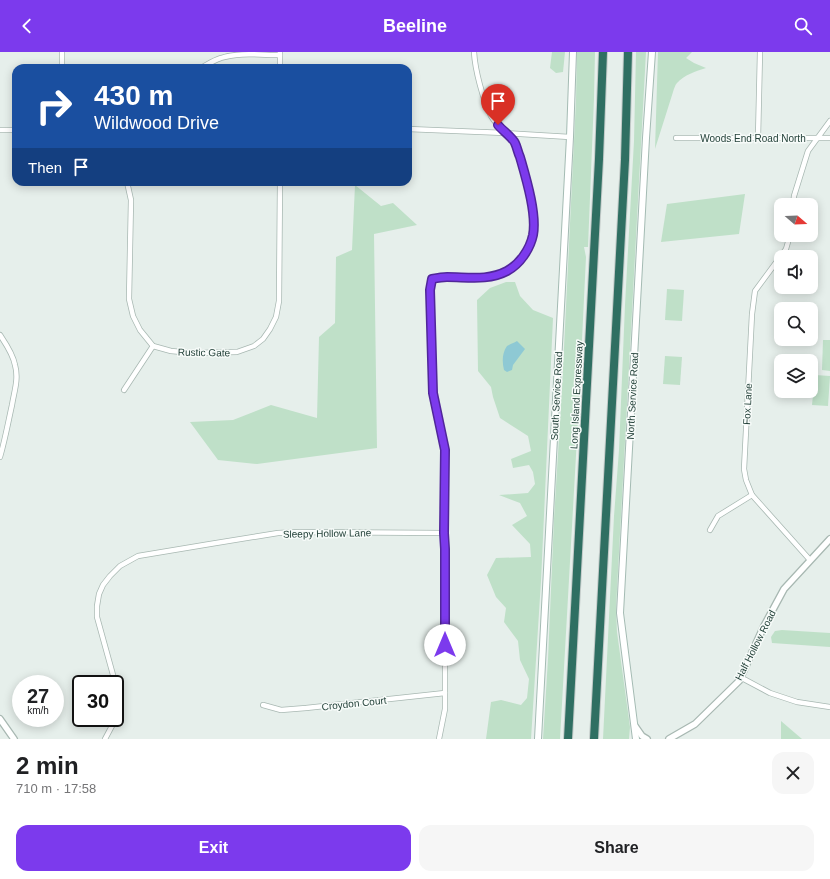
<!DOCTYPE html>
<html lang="en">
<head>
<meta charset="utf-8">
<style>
  :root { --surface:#fff; --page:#f6f6f6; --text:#202124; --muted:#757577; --accent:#7c3aed }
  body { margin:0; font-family:Arial,sans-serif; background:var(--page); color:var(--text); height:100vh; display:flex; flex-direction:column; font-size:15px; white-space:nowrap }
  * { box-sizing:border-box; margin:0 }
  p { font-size:13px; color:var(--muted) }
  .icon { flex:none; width:22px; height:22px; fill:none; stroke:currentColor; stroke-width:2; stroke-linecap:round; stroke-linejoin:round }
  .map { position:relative; height:687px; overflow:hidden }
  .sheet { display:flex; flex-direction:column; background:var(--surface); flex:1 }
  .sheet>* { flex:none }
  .top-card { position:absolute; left:12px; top:12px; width:400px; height:122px; border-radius:12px; box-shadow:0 2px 10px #0003; background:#1a4fa0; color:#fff; overflow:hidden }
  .needle { width:26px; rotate:109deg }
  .tools { position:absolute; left:774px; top:146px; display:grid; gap:8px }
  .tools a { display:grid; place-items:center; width:44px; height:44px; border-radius:8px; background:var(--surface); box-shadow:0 2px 10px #0003; font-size:20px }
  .speed { position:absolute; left:12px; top:623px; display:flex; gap:8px; font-size:20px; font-weight:700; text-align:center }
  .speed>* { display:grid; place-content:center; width:52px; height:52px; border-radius:50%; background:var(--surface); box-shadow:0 2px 10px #0003; line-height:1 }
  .speed small { font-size:10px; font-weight:400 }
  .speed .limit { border:2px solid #111; border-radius:6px; background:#fff; color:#111 }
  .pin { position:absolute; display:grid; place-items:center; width:34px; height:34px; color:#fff; margin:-41px -17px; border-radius:50% 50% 50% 0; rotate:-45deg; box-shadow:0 0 4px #0007 }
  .pin .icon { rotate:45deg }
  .me { position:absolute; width:44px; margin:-22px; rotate:0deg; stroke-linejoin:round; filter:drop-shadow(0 0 3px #0008) }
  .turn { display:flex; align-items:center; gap:14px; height:84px; padding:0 16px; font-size:18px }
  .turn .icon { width:52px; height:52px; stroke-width:2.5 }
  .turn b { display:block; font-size:28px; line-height:34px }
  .then { display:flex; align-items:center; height:38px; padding:0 16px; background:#0003; gap:8px; font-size:15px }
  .round { display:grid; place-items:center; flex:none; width:42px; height:42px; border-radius:12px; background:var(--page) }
  .overview { display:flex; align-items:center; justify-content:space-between; height:68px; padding:0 16px }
  h1 { font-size:24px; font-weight:800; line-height:30px }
  .action { display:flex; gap:8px; margin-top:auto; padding:8px 16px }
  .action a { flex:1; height:46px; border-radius:12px; background:var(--accent); color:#fff; font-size:16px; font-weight:800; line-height:46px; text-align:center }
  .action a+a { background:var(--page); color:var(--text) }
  header { display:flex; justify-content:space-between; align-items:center; height:52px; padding:0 16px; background:var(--accent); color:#fff; font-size:18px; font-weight:800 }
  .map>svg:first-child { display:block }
  .green { fill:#bfe0c8 }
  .water { fill:#8ec9d4 }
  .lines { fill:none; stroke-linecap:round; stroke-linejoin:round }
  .minor-casing { stroke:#a8b8b2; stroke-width:6 }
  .tertiary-casing { stroke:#a8b8b2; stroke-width:8 }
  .secondary-casing { stroke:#a4bbb3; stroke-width:8 }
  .motorway-casing { stroke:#c2cac8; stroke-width:10 }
  .minor { stroke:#fff; stroke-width:4.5 }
  .tertiary { stroke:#fff; stroke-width:5.5 }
  .secondary { stroke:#fff; stroke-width:6 }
  .motorway { stroke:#2f6f62; stroke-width:8 }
  .route-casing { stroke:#51269a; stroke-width:10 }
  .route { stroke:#7c3aed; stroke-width:7 }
  .labels { text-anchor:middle; stroke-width:3; stroke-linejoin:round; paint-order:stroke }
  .street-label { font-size:10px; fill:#24423a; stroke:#f7fbf9 }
</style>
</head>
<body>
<header><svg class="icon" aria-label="back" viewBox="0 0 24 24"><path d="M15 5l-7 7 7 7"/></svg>Beeline<svg class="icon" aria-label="search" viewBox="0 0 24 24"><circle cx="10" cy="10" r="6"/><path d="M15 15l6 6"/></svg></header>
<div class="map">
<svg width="830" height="687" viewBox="0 0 830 687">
  <rect width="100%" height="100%" fill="#e6efeb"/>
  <!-- green -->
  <g class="green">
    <polygon points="552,0 565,0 563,20 556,21 550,16"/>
    <polygon points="577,0 595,0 594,46 588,195 584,195 586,205 579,350 560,687 543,687 548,607 554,467 562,337 576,48"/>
    <polygon points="636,0 646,0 616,556 617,580 630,675 629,687 603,687 614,464 619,398 625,253 634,89"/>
    <path d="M658,0H692L686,6L694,11L706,16C696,19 684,23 677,31C675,33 674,37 673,40L655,97Z"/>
    <polygon points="355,133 381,154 393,151 417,173 374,182 377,396 257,412 218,408 190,370 233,368 271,353 317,366 319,285 335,271 336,205 352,198"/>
    <polygon points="745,142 739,182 661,190 667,152"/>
    <polygon points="506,230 515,230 520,244 533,258 553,266 541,529 531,687 486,687 491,650 501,648 521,653 527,646 529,627 520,608 518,589 504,570 506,556 496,545 487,523 496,506 531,505 530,492 512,473 527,464 520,451 499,443 528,441 535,432 533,420 529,413 513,416 511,407 531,399 528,384 500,366 493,345 491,335 478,319 477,248 490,236"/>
    <polygon points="667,237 684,238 682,269 665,268"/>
    <polygon points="823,288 830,288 830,319 822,318"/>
    <polygon points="665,304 682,305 680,333 663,332"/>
    <polygon points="815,323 830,324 828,354 812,353"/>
    <polygon points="782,578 830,581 830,595 772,591 771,585 775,579"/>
    <polygon points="781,669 802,687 781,687"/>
  </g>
  <!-- water -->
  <path class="water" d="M517,289L525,297L513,313L512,318L507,320L504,318C502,310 502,301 507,294C510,292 514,291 517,289Z"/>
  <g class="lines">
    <defs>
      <g id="minor">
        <polyline points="62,16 62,0"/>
        <path d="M201,16C208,12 214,8 221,6C238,0 261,3 280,3"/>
        <polyline points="280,16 280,0"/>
        <polyline points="408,77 505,81 570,85"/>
        <polyline points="0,78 16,78"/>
        <polyline points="676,86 830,86"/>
        <polyline points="758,86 760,0"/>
        <polyline points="127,130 131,148 129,247 133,264 140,278 153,294 171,299 193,301 237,300 254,294 263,287 270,277 276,265 279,249 280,130"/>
        <polyline points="793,153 794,144 808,99 830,69"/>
        <polyline points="790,183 786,197 755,239 752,262 744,417 746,428 752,443 810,508"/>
        <path d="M0,283C6,292 13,302 15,313C19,327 14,340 12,353C8,371 5,388 0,405"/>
        <polyline points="124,338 153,294"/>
        <polyline points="710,478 718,464 752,443"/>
        <polyline points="740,625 770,641 797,650 830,655"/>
        <polyline points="263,653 281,658 306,656 445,641"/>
        <polyline points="115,665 118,656 118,641 97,565 97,554 99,542 103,533 110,524 120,514 138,504 210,492 278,481 300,480 444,481"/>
        <polyline points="105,687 113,672 115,666"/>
        <path d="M439,687L445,657V497L444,481L445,398L433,341L429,238L432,227C437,226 442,225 447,225C464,225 482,229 498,223C516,216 528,201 533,183C537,164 528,133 523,115C521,108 517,93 514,89C512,87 509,85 507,83C502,78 495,71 491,64C483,48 475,18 474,0"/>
      </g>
      <g id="tertiary">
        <polyline points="0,667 14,687"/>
        <polyline points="635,674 642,684 647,687"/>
        <polyline points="669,687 695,672 739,629 764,574 784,537 830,487"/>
      </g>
      <g id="secondary">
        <polyline points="538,687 570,85 573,0"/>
        <polyline points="636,687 620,561 646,86 652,0"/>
      </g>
      <g id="motorway">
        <polyline points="568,687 599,107 603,0"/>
        <polyline points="594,687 625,108 628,0"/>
      </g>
    </defs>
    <!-- minor casing -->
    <use href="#minor" class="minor-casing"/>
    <!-- tertiary casing -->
    <use href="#tertiary" class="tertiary-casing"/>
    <!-- secondary casing -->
    <use href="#secondary" class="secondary-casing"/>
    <!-- motorway casing -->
    <use href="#motorway" class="motorway-casing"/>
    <!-- minor -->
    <use href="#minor" class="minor"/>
    <!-- tertiary -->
    <use href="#tertiary" class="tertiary"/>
    <!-- secondary -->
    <use href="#secondary" class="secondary"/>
    <!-- motorway -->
    <use href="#motorway" class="motorway"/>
  </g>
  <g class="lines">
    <defs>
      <path id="route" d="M445,593V497L444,481L445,398L433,341L430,238L432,227C437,226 442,225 447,225C468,225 488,229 507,219C520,212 530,197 533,183C537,162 526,126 520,105C518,101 517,95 515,91C513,86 502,78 498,73"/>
    </defs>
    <!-- route casing -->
    <use href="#route" class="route-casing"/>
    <!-- route -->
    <use href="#route" class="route"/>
  </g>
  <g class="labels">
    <!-- street labels -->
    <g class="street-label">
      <text x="753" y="90">Woods End Road North</text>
      <text transform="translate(204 300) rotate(1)" y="4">Rustic Gate</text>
      <text transform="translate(576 343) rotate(-87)" y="4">Long Island Expressway</text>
      <text transform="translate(556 344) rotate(-87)" y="4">South Service Road</text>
      <text transform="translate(632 344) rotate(-87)" y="4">North Service Road</text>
      <text transform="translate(747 352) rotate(-87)" y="4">Fox Lane</text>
      <text transform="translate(327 481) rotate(-1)" y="4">Sleepy Hollow Lane</text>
      <text transform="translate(755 593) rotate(-63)" y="4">Half Hollow Road</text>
      <text transform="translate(354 651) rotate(-6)" y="4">Croydon Court</text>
    </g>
  </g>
</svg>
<div class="tools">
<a><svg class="needle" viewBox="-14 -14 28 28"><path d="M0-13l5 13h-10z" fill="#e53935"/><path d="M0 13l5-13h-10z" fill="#757577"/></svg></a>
<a><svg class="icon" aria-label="sound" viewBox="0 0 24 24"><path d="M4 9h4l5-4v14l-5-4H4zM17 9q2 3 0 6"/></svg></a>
<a><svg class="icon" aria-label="search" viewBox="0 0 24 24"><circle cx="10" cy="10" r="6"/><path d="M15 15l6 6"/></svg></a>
<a><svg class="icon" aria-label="layers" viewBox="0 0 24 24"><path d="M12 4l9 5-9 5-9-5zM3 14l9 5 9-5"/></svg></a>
</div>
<div class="speed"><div>27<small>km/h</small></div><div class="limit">30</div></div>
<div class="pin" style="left:498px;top:73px;background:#d93025"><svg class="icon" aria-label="arrive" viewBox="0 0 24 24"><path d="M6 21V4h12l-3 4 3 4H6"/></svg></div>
<svg class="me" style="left:445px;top:593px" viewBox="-20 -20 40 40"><circle r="19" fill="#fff"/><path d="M0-13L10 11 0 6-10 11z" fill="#7c3aed"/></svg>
<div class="top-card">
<div class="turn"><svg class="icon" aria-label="right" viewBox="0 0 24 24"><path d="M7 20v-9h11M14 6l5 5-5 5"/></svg><div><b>430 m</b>Wildwood Drive</div></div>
<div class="then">Then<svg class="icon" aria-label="arrive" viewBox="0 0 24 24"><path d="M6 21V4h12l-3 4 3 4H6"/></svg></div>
</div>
</div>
<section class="sheet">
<div class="overview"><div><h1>2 min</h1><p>710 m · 17:58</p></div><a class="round"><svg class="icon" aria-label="close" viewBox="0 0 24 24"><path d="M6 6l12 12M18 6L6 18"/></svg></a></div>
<div class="action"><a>Exit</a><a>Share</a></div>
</section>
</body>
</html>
